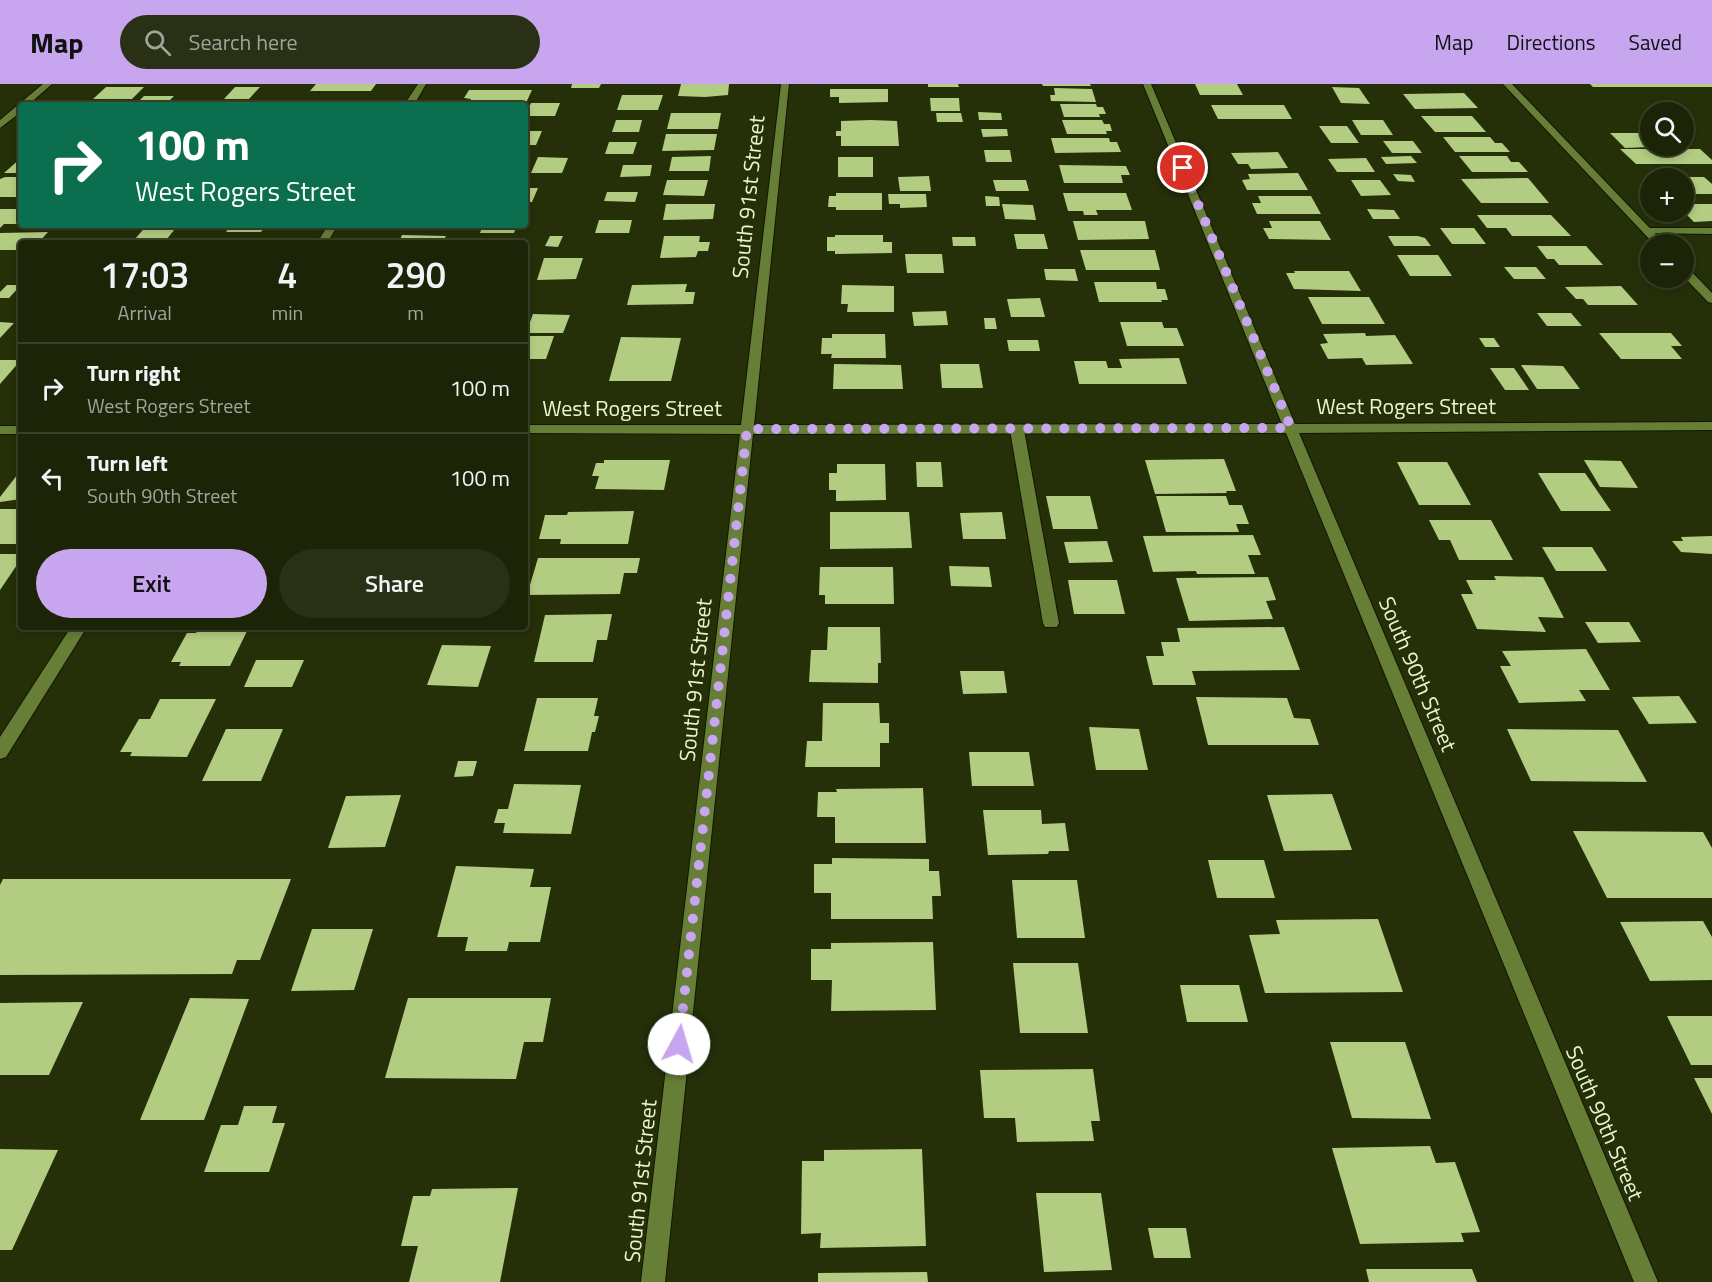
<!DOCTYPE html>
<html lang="en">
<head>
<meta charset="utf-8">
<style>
  :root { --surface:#1c2407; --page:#293015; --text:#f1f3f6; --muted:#a0a49b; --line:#3a4128; --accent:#c7a6ef }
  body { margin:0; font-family:"Titillium Web",sans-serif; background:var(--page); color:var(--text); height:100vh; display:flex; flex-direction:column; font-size:22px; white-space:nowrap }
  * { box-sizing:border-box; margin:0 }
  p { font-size:20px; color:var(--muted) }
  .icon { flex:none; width:33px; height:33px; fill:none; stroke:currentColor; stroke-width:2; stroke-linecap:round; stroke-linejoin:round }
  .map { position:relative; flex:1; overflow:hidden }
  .details { position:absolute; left:18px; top:156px; width:510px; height:390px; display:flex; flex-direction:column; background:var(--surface); border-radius:6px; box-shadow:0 3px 9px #0003,0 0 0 2px var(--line) }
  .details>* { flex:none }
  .guide { position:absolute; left:18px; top:18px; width:510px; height:126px; border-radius:6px; box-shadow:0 3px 9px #0003,0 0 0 2px var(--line); background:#0b6e4f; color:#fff; overflow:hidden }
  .buttons { position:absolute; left:1640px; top:18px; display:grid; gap:12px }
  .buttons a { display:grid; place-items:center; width:54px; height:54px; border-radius:50%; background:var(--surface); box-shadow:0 3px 9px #0003,0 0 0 2px var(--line); font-size:30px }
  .pin { position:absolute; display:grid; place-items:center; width:51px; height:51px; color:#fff; margin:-26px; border:3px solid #fff; border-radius:50%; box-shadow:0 2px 6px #0007 }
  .me { position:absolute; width:66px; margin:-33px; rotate:6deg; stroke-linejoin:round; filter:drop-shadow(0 0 4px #0008) }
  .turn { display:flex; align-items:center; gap:21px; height:126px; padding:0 18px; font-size:27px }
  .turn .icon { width:78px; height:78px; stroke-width:2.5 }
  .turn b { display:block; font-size:42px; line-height:51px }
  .eta { display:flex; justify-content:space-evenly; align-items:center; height:102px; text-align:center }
  .eta b { font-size:36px; font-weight:600; line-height:42px }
  .cta { display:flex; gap:12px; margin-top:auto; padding:12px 18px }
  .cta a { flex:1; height:69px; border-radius:36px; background:var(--accent); color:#111; font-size:24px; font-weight:600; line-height:69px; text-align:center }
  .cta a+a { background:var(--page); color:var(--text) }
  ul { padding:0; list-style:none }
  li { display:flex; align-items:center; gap:18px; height:90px; padding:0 18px; border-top:2px solid var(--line) }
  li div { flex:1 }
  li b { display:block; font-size:22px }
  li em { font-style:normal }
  header { display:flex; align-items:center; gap:36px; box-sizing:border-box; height:84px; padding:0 30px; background:var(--accent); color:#111 }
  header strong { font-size:28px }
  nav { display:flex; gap:33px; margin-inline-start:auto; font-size:21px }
  .search { width:420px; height:54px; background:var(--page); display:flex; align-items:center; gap:15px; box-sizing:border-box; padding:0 21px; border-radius:33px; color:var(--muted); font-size:22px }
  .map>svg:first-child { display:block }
  .building { fill:#b2cc82 }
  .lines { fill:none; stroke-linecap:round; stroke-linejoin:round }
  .service-casing { stroke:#101702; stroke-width:2 }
  .minor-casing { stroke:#101702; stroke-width:2 }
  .tertiary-casing { stroke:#101702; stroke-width:2 }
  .service { fill:#677e36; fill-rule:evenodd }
  .minor { fill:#677e36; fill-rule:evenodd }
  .tertiary { fill:#677e36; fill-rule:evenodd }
  .route { stroke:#c7a6ef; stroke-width:10; stroke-dasharray:0 18 }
  .labels { text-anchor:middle; stroke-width:6; stroke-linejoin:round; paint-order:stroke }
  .street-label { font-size:22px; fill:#e7f5d0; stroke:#253009 }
</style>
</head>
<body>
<header>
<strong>Map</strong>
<div class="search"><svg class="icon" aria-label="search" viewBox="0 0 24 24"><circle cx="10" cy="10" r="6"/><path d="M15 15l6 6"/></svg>Search here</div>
<nav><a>Map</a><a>Directions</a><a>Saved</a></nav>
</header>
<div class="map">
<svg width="1712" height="1198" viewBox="0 0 1712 1198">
  <rect width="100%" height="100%" fill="#253009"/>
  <!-- building -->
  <g class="building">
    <polygon points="316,0 376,0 371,7 310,7"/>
    <polygon points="572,0 601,0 599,4 571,4"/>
    <polygon points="681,0 729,0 728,11 705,13 678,12"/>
    <polygon points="928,0 958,0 959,3 928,3"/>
    <polygon points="1042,0 1090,0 1091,2 1043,2"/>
    <polygon points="1195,0 1237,0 1243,11 1200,11"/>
    <polygon points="1590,0 1712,0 1712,3 1593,3"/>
    <polygon points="106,3 144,3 132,15 93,15"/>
    <polygon points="235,3 260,3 249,15 224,15"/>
    <polygon points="1332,3 1359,4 1370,20 1341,19"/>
    <polygon points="1054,4 1092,5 1096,18 1051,17 1050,11 1055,11"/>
    <polygon points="830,5 888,5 888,18 839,19 839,13 830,13"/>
    <polygon points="469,6 532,6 526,19 469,18 471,15 464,14"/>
    <polygon points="1464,9 1478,24 1415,25 1403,10"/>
    <polygon points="622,11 663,11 658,26 617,26"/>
    <polygon points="144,12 174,12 165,21 135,21"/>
    <polygon points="930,14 959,14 960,27 931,27"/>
    <polygon points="316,17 365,17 362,21 313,21"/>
    <polygon points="531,19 560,19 555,32 525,32"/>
    <polygon points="1060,20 1096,20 1097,23 1103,23 1106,30 1099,30 1100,33 1064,33"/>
    <polygon points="1211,21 1284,21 1292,35 1218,35"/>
    <polygon points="978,28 1001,29 1002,36 979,36"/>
    <polygon points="671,29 721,29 718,45 667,45"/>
    <polygon points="936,29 961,29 963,38 937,38"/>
    <polygon points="1421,32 1472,32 1486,48 1435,48"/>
    <polygon points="616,36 642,36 639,48 612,48"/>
    <polygon points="871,36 897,37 899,62 841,62 841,52 836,52 836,47 841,47 841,37"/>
    <polygon points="1062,36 1102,36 1104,40 1110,40 1112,47 1106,47 1107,50 1067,50"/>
    <polygon points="1352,36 1383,36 1393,51 1361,51"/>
    <polygon points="1319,42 1347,42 1359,59 1331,59"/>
    <polygon points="981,45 1007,45 1008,52 983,53"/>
    <polygon points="525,47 542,47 536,61 525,61"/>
    <polygon points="1610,49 1650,49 1650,63 1625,64"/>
    <polygon points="666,50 717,50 714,66 662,67"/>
    <polygon points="1443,53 1490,53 1495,59 1502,59 1510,68 1455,68"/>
    <polygon points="1051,54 1109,54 1110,58 1117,58 1121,68 1055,69"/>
    <polygon points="1383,57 1413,57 1422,69 1392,69"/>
    <polygon points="609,58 637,58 633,70 605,70"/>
    <polygon points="1620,65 1700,65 1712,76 1712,80 1636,80"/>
    <polygon points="984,66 1010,66 1012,78 986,78"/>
    <polygon points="1278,68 1288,84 1251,85 1248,80 1238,80 1231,69"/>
    <polygon points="711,72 709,87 669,87 672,73"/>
    <polygon points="1411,72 1417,79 1386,80 1381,73"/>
    <polygon points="1459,72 1507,72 1511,78 1519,78 1528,88 1472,88"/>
    <polygon points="538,73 568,74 562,89 531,89"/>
    <rect x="838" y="73" width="35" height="20"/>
    <polygon points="21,74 21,89 4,89"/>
    <polygon points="1366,74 1375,88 1337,88 1328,75"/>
    <polygon points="623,81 652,81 650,92 620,93"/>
    <polygon points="1059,81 1126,82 1130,91 1121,91 1123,99 1064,99"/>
    <polygon points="1298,89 1308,106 1247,106 1242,96 1250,95 1248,90"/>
    <polygon points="1393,90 1411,91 1415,98 1398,97"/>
    <polygon points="929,92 931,107 900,107 898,93"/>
    <polygon points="5,93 21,93 21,113 0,113 0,95"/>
    <polygon points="1683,93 1704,93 1712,100 1712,110 1683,110"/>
    <polygon points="1528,94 1549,119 1481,119 1461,95"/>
    <polygon points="667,96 708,96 704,112 663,111"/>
    <polygon points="993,96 1026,96 1029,107 996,107"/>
    <polygon points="1351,96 1380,96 1391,111 1361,112"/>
    <polygon points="525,104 538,104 532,118 525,118"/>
    <polygon points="607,108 638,108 635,118 604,117"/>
    <polygon points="836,109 882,109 882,126 836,126 836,123 828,123 829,112 836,112"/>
    <polygon points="1063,109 1126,109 1132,126 1096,126 1098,131 1084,131 1083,127 1068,127"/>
    <polygon points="888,110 926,110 927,123 900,124 900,120 889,120"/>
    <polygon points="985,112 999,113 1000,122 986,122"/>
    <polygon points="1258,112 1311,112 1321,130 1257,130 1252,119 1261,119"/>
    <polygon points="666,120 715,120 713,135 663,136"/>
    <polygon points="1002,120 1033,121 1036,136 1005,135"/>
    <polygon points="1683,120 1712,120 1712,137 1694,138 1683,127 1689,126"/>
    <polygon points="0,125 21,125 21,140 4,140 0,144"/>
    <polygon points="1367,125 1394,126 1400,135 1373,135"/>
    <polygon points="1477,131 1551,131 1571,152 1512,152 1506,144 1487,144"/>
    <polygon points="599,136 632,136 629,149 595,149"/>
    <polygon points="1073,137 1145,137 1149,155 1078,156"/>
    <polygon points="1269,137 1320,137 1331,156 1269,155 1263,144 1272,144"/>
    <polygon points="147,141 178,141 167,155 135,155"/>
    <polygon points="231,141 266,141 261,148 226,148"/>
    <polygon points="483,141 517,141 514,149 480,149"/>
    <polygon points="1440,144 1474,144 1486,160 1452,160"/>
    <polygon points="48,148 38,159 21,159 21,166 0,166 0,149"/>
    <polygon points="1014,150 1044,150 1048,165 1017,165"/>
    <polygon points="402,151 446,152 442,159 389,159 391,156 400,156"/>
    <polygon points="835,151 883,151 883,158 892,158 892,169 835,170 835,167 827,167 827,153 835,153"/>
    <polygon points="550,152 563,152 558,163 545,162"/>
    <polygon points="664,152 700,152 699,158 710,158 708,167 698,167 696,173 660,174"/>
    <polygon points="1388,152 1418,152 1425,154 1431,162 1394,162"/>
    <polygon points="952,153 975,153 976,162 953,162"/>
    <polygon points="1537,162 1586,162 1603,181 1559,181 1554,175 1547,175"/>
    <polygon points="1080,166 1155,166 1160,186 1086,186"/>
    <polygon points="905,170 942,170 944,189 907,189"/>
    <polygon points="1397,171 1438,171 1452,192 1410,192"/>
    <polygon points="544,174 583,174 576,195 537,196"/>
    <polygon points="1504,183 1536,183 1546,195 1514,195"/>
    <polygon points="1044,185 1075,185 1078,197 1046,196"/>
    <polygon points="1294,187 1349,187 1361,207 1294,205 1286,189 1295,189"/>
    <polygon points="1094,198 1156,198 1157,205 1165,205 1168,216 1161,216 1162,218 1099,218"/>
    <polygon points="687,200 685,208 695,208 693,220 627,221 632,201"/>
    <polygon points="7,201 21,201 9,214 0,214 0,208"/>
    <polygon points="842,201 894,202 894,228 847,228 848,220 841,220"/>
    <polygon points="1621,202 1638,221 1588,221 1583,215 1576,215 1565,203"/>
    <polygon points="1308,213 1369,213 1385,240 1322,240"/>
    <polygon points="1040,214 1045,233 1011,233 1007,215"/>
    <polygon points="946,227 948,241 914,242 912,228"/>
    <polygon points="1537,229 1571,229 1582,242 1547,242"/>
    <polygon points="533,230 570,231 563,249 526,249"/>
    <polygon points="984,234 995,234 997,245 985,245"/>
    <polygon points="0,238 14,239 0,254"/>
    <polygon points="1120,238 1162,238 1164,244 1177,244 1184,262 1127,262"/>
    <polygon points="1365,249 1366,252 1395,251 1413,280 1366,281 1362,274 1328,275 1320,260 1328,259 1323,250"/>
    <polygon points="1599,249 1671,249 1682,262 1671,262 1682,275 1621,275"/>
    <polygon points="832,250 885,250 886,274 831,274 832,270 821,270 822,254 832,254"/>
    <polygon points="525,252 554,252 546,275 525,275"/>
    <polygon points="621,253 681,254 671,297 609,297"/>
    <polygon points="1479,254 1494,254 1500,263 1485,263"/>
    <polygon points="1007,256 1038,256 1040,267 1009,267"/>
    <polygon points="1179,274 1187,300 1079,300 1074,277 1106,277 1108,284 1122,284 1119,275"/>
    <polygon points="0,276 21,276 0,300"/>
    <polygon points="834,280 901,281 903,305 833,305"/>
    <polygon points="940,280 979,280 983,304 942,304"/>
    <polygon points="1521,281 1563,282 1580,305 1537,305"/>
    <polygon points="1490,284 1514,284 1529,306 1505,306"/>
    <polygon points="1224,375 1236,407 1226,407 1227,409 1155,410 1145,376"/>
    <polygon points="604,376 670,376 664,406 595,405 599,392 592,392 596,379 604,379"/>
    <polygon points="1584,376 1621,377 1638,404 1600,403"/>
    <polygon points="916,378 941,378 943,403 917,403"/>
    <polygon points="1397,378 1447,378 1471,421 1419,421"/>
    <polygon points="837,380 885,380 886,416 836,417 836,406 829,406 829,389 837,389"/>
    <polygon points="21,386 21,415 0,418 0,413"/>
    <polygon points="1538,389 1585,389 1611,427 1561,427"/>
    <polygon points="1046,412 1090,412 1098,445 1053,445"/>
    <polygon points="1156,412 1226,412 1229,421 1242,421 1249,440 1236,440 1239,448 1166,448"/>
    <rect x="0" y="425" width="21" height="35"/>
    <polygon points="634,427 628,460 560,460 561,455 539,455 545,431 567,431 568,428"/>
    <polygon points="830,428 909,428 912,464 830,465"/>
    <polygon points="1002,428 1006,455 963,455 960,429"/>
    <polygon points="1429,436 1491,436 1513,476 1459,476 1450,456 1439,456"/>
    <polygon points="1253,451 1261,471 1248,471 1255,490 1197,490 1196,487 1153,488 1143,452"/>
    <polygon points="1712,452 1712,470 1681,468 1672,457 1683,457 1681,453"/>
    <polygon points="1107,457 1113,478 1069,479 1064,458"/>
    <polygon points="1542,463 1592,463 1607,487 1556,487"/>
    <polygon points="0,470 21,470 21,475 0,506"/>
    <polygon points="538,474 640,474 637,489 624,489 620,510 527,511"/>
    <polygon points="949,482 989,483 992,503 951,502"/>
    <polygon points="820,483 893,483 894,520 825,520 825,511 819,511"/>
    <polygon points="1494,492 1543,493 1564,534 1538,533 1546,548 1477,545 1461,510 1473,510 1466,496 1496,496"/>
    <polygon points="1268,493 1276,516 1266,517 1273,535 1189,537 1176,494"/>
    <polygon points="1068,496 1117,496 1125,530 1074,530"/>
    <polygon points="612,530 607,556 597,556 593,578 534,578 545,531"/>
    <polygon points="1585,538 1629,538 1641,558 1598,559"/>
    <polygon points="199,543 249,543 230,582 179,582 181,578 171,578 187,549 196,549"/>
    <polygon points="828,543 880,543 881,579 878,579 878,599 809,598 811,566 827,566"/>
    <polygon points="1284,543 1300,586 1192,587 1196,601 1153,601 1146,572 1164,572 1161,558 1180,558 1177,544"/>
    <polygon points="442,561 491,562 478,603 427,601"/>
    <polygon points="1586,565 1610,606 1579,606 1586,617 1519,619 1500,582 1511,582 1502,567"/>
    <polygon points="256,576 304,576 292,603 244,603"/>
    <polygon points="960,587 1004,587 1007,609 963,610"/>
    <polygon points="1679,612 1697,639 1649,640 1632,613"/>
    <polygon points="1196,613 1287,614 1294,634 1310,635 1319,661 1208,661"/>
    <polygon points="537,614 598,614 594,632 599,632 595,648 592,648 588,667 524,667"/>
    <polygon points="160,615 216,615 187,673 130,672 132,668 120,668 139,635 150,635"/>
    <polygon points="823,619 879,619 880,639 889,639 889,659 880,659 880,683 805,683 807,657 822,657"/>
    <polygon points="1089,643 1139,645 1148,686 1096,686"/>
    <polygon points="226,645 283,645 261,697 202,697"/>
    <polygon points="1507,645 1618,646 1647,698 1531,697"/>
    <polygon points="969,668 1029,668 1034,702 972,702"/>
    <polygon points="458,677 477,677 473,692 454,693"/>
    <polygon points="514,700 581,701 571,750 503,749 505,739 494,739 498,725 508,725"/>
    <polygon points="923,704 926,759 835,759 835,733 817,733 818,708 837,708 836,705"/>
    <polygon points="1332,710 1352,766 1284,767 1267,711"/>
    <polygon points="401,711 385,763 328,764 346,712"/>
    <polygon points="983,726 1041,726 1042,740 1065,739 1069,767 1049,767 1048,770 988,771"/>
    <polygon points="1573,747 1703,748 1712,764 1712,814 1607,814"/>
    <polygon points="832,774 929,775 929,787 939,787 941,812 932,812 933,835 831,835 831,809 814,809 814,780 832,780"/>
    <polygon points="1208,776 1264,776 1275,814 1217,814"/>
    <polygon points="456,782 534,785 530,803 551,803 540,858 509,858 507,867 465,867 468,853 437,853"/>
    <polygon points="3,795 291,795 260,876 237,876 232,890 0,891 0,801"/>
    <polygon points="1012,796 1077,796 1085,854 1017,854"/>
    <polygon points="1378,835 1403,908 1265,909 1249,851 1280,850 1276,836"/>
    <polygon points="1703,837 1712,853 1712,896 1650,897 1620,838"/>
    <polygon points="312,845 373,845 354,906 291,907"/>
    <polygon points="933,858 936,926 831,927 832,896 811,896 811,865 831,865 831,859"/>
    <polygon points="1013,879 1078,879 1088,949 1020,949"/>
    <polygon points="1180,901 1239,901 1248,938 1187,938"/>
    <polygon points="190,914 249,915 204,1036 140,1036"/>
    <polygon points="408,914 551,914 543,958 524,958 516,995 385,994"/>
    <polygon points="83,918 49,991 0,991 0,919"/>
    <polygon points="1667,932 1712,932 1712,981 1691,981"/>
    <polygon points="1330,958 1405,958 1431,1035 1352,1034"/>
    <polygon points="1093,985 1100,1037 1091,1037 1094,1057 1017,1058 1015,1034 984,1034 980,986"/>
    <polygon points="1694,994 1712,994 1712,1030"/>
    <polygon points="244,1022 277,1022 272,1039 285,1039 269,1088 204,1088 221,1041 238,1041"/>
    <polygon points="1430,1062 1436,1079 1455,1078 1480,1148 1461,1149 1464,1158 1360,1160 1332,1064"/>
    <polygon points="0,1065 58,1066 12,1166 0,1166"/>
    <polygon points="922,1065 926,1162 820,1164 821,1149 801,1150 802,1077 824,1077 824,1066"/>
    <polygon points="518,1104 500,1198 409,1198 418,1162 401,1162 413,1112 430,1112 432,1105"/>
    <polygon points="1036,1109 1101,1109 1112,1186 1044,1188"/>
    <polygon points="1148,1144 1186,1144 1191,1174 1154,1174"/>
    <polygon points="1366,1185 1472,1185 1477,1198 1369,1198"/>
    <polygon points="927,1188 928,1198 818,1198 818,1189"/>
  </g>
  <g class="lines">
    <defs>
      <g id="service">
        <polygon points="1647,144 1712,144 1712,150 1643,149 1643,145"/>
        <polygon points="1017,342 1024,346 1059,539 1057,543 1045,543 1043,539 1010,346"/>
      </g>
      <g id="minor">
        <polygon points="43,0 52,0 28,21 21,21 21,28 0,44 0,36"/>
        <polygon points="781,0 789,0 754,341 1282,340 1143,0 1151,0 1295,340 1712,338 1712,346 1299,349 1658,1198 1634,1198 1286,349 753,350 665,1198 641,1198 740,350 525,349 525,341 741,341"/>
        <polygon points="1503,0 1512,0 1665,160 1654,160"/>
        <polygon points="1683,182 1687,183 1712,209 1712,219 1708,218 1683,192"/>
        <rect x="0" y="342" width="21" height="8"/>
      </g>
      <g id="tertiary">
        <polygon points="418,0 426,0 414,21 404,21"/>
        <polygon points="328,141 338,141 327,159 317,159"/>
        <polygon points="71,543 87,543 6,673 0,675 0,653"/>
      </g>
    </defs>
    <!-- service casing -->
    <use href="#service" class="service-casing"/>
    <!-- minor casing -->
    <use href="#minor" class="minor-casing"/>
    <!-- tertiary casing -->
    <use href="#tertiary" class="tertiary-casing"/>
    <!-- service -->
    <use href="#service" class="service"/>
    <!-- minor -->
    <use href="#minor" class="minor"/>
    <!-- tertiary -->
    <use href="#tertiary" class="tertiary"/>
  </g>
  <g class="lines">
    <!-- route -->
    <polyline class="route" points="679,960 747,345 1291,344 1183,84"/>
  </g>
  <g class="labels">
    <!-- street labels -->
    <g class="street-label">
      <text transform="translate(748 113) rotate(-84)" y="8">South 91st Street</text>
      <text x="1406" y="330">West Rogers Street</text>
      <text x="632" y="332">West Rogers Street</text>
      <text transform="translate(1418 590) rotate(67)" y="8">South 90th Street</text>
      <text transform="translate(695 596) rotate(-84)" y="8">South 91st Street</text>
      <text transform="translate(1605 1039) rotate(67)" y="8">South 90th Street</text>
      <text transform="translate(640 1097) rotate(-84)" y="8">South 91st Street</text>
    </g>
  </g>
</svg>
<div class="buttons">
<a><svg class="icon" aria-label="search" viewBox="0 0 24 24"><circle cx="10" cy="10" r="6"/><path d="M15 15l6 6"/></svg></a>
<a>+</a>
<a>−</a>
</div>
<div class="pin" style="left:1183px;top:84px;background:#d93025"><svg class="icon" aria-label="arrive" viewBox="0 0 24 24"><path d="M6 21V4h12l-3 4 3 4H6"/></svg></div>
<svg class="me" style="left:679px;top:960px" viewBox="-20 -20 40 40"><circle r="19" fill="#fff"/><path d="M0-13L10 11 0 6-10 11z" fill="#c7a6ef"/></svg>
<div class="guide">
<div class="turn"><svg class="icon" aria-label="right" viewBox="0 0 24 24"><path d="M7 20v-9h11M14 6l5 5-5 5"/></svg><div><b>100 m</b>West Rogers Street</div></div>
</div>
<section class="details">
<div class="eta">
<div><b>17:03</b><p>Arrival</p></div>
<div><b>4</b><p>min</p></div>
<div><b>290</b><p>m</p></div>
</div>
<ul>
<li><svg class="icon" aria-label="right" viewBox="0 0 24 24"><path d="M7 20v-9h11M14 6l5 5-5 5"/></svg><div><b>Turn right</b><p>West Rogers Street</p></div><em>100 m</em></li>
<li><svg class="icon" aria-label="left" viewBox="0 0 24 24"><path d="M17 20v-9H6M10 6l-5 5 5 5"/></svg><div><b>Turn left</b><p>South 90th Street</p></div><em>100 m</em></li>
</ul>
<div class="cta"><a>Exit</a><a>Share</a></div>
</section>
</div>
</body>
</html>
